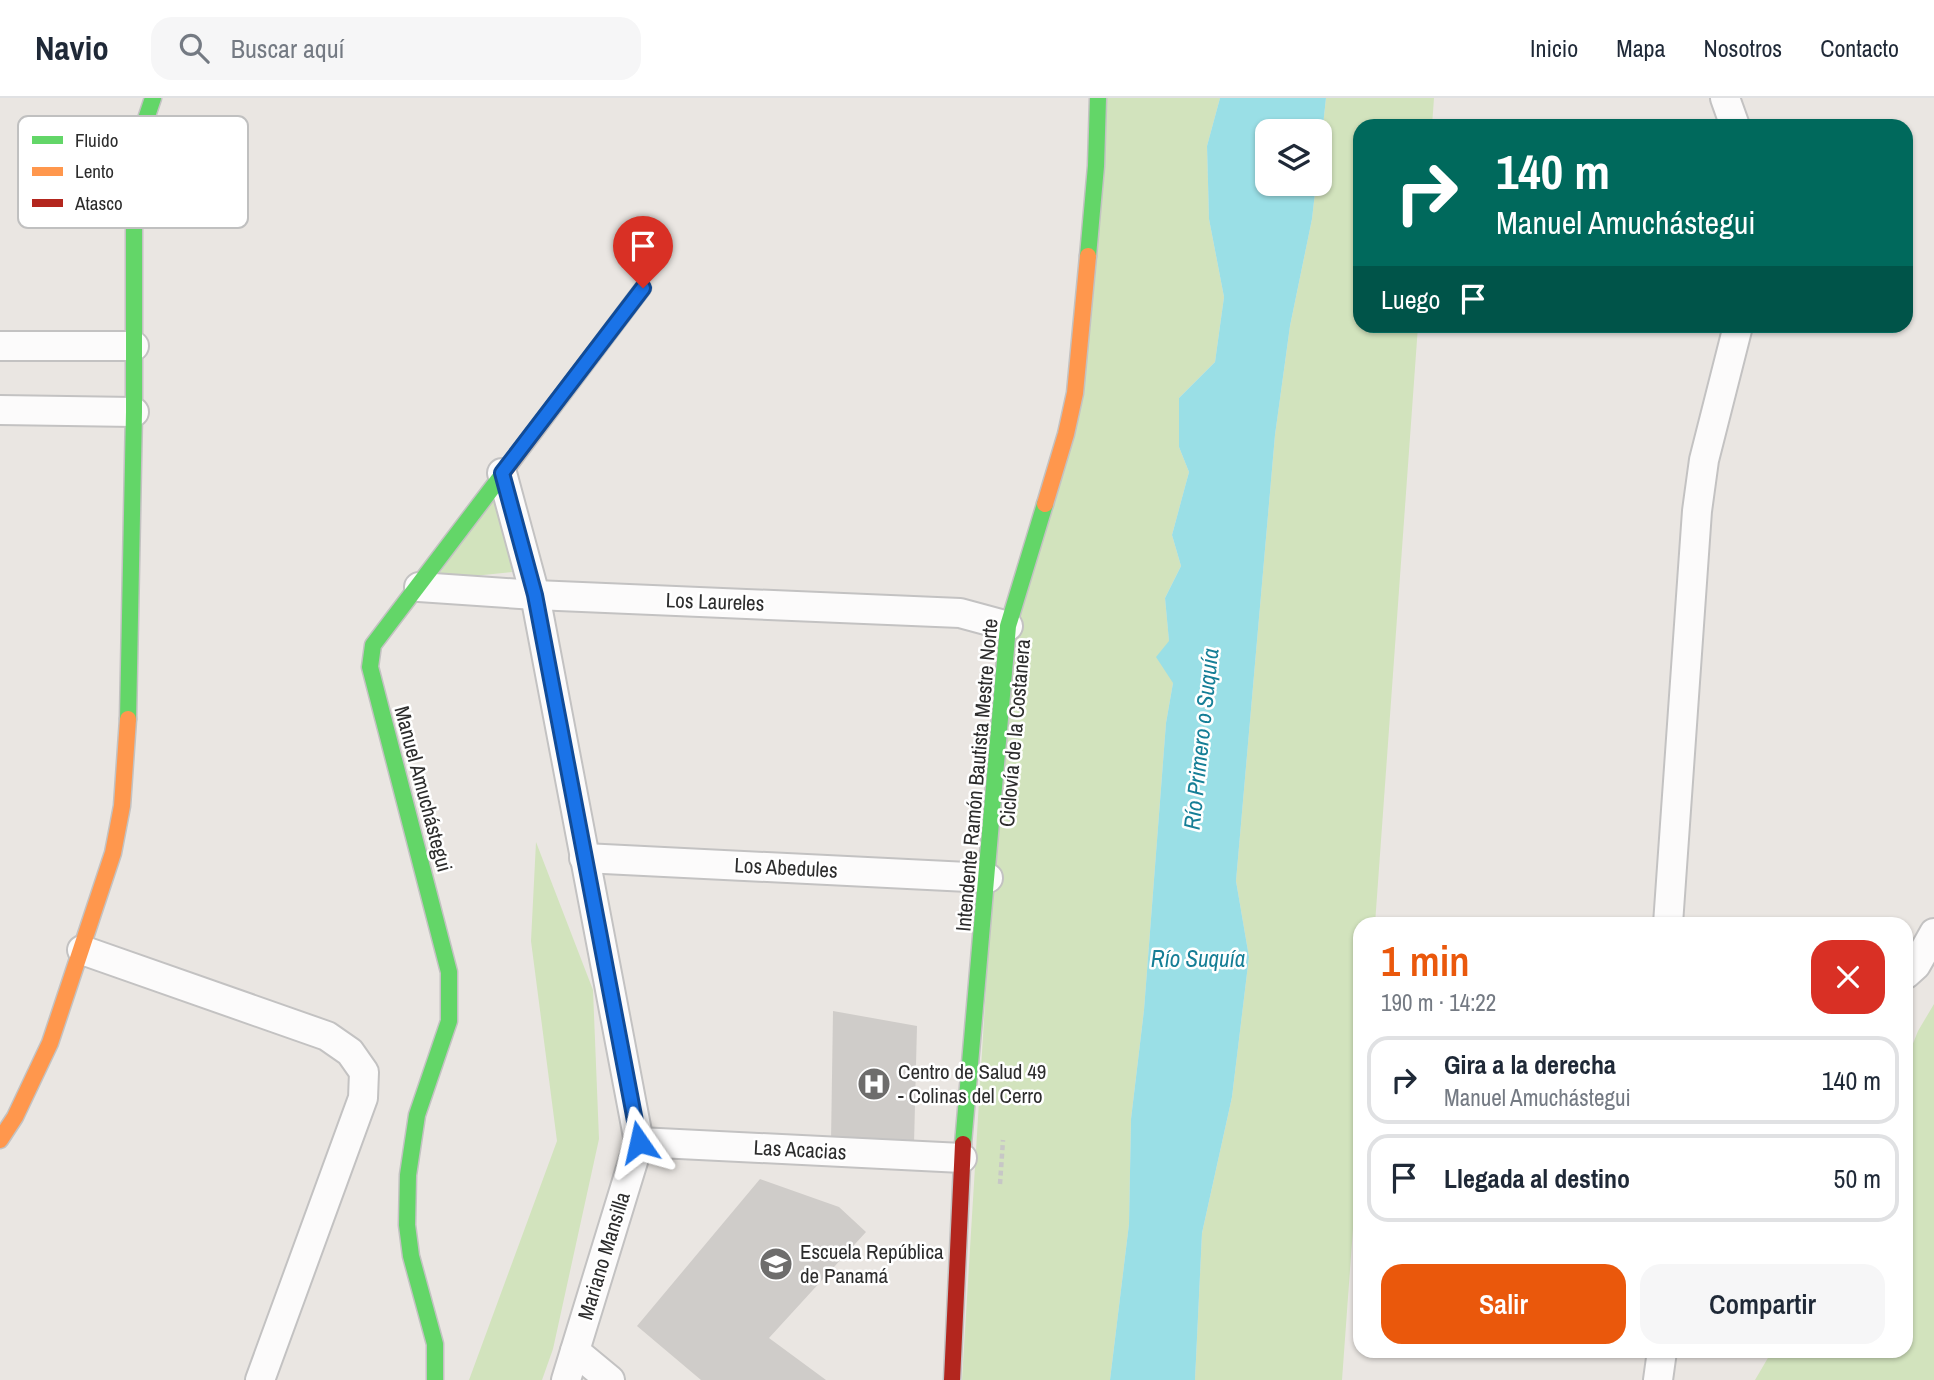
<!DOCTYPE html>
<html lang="es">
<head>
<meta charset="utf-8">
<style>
  :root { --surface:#fff; --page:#f6f6f7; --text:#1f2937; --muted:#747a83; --line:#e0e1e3; --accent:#ea580c }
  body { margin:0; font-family:"Archivo Narrow",sans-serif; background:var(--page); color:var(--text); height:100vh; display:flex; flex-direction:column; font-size:26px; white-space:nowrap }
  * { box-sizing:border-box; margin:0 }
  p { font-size:23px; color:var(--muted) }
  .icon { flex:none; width:38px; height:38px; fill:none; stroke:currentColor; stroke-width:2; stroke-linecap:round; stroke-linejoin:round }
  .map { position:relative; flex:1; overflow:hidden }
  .drawer { position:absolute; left:1353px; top:819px; width:560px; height:441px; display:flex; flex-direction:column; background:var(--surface); border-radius:21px; box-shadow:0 2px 5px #0004 }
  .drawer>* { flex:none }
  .guide { position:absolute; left:1353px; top:21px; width:560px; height:214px; border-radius:21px; box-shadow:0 2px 5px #0004; background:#00695c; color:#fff; overflow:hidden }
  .tools { position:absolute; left:1255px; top:21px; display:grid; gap:14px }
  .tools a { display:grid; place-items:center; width:77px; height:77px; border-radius:14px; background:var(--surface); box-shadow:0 2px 5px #0004; font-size:35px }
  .pin { position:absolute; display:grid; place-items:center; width:60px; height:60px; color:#fff; margin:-72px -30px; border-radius:50% 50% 50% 0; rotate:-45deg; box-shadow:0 0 7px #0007 }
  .pin .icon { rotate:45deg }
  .me { position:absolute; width:77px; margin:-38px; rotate:349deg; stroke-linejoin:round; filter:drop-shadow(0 0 5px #0008) }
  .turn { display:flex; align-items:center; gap:24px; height:147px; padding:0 28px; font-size:32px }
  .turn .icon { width:91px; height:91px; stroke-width:2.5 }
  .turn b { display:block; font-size:49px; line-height:60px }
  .then { display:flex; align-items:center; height:66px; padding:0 28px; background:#0003; gap:14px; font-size:26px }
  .round { display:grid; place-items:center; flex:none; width:74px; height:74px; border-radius:21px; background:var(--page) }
  .head { display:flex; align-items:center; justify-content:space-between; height:119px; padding:0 28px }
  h1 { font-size:42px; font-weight:600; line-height:52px; color:var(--accent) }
  .primary-button { display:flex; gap:14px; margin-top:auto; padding:14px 28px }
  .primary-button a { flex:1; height:80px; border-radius:21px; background:var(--accent); color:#fff; font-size:28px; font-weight:600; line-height:80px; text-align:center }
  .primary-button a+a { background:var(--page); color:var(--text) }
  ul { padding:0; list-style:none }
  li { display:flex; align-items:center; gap:21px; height:88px; margin:0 14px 10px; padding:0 14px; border:4px solid var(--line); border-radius:21px }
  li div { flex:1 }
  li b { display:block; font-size:26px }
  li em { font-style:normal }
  header { display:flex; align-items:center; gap:42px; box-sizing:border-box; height:98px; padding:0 35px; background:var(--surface); border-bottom:2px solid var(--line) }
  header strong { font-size:33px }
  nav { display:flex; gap:38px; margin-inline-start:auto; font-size:24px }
  .search { width:490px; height:63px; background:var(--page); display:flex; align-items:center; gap:18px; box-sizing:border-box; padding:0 24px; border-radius:21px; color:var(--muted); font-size:26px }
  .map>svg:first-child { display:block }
  .green { fill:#d2e3bd }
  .water { fill:#9adfe6 }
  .building { fill:#cfccc9 }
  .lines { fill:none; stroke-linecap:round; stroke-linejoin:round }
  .street-casing { stroke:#c3c2c2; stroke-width:32 }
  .fast-casing { stroke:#c3c2c2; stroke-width:19 }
  .slow-casing { stroke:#c3c2c2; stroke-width:19 }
  .jam-casing { stroke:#c3c2c2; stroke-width:19 }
  .path { stroke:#c7c7c6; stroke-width:4.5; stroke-dasharray:5 3.5; stroke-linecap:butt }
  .street { stroke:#fcfbfb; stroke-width:28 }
  .fast { stroke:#63d668; stroke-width:16 }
  .slow { stroke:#ff974d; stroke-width:16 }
  .jam { stroke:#b3261e; stroke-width:16 }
  .route-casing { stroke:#114b97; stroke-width:18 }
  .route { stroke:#1a73e8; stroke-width:12 }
  .labels { text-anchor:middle; stroke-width:5; stroke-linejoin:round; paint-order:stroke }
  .street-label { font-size:21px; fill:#2c2c2c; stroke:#fff }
  .poi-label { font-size:21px; fill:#2c2c2c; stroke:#fff; text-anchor:start }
  .water-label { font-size:23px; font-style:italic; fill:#157e96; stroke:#fff }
  .key { fill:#fff; stroke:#c0c0c0; stroke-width:2 }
  .key-label { font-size:19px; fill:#2c2c2c }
</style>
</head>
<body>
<header>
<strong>Navio</strong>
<div class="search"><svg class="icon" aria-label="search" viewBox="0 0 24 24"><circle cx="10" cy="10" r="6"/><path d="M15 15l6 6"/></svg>Buscar aquí</div>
<nav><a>Inicio</a><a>Mapa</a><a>Nosotros</a><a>Contacto</a></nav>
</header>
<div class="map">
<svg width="1934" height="1282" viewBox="0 0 1934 1282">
  <rect width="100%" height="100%" fill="#eae6e2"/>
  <!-- green -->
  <g class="green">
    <polygon points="1097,0 1220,0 1207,48 1209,121 1224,199 1215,264 1179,300 1179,349 1189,374 1172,437 1181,468 1165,500 1173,585 1166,625 1144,912 1131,1021 1129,1126 1110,1282 962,1282 1008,528 1066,336"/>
    <polygon points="1326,0 1434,0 1432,28 1360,28 1360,228 1418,228 1375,826 1360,826 1360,1034 1342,1282 1195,1282 1202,1135 1232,999 1249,859 1236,783 1275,337 1290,228 1312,121 1316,86 1320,86 1320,55"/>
    <polygon points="498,391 512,474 435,482"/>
    <polygon points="536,744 593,892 599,1041 553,1251 542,1282 469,1282 557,1043 531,843"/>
    <polygon points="1934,906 1934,1282 1755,1282 1772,1253 1906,1253 1906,963 1918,933"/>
  </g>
  <!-- water -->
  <polygon class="water" points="1220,0 1326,0 1320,55 1320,33 1267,33 1267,86 1316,86 1312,121 1290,228 1275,337 1236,783 1249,859 1232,999 1202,1135 1195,1282 1110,1282 1129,1126 1131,1021 1144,912 1166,625 1173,585 1156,559 1169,543 1165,500 1181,468 1172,437 1189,374 1179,349 1179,300 1215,264 1224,199 1209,121 1207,48"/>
  <!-- building -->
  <g class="building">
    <polygon points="833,913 917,928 914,1046 831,1044"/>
    <polygon points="760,1081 839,1109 866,1134 769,1240 826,1282 701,1282 637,1228"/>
  </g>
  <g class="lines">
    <defs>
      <g id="street">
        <polyline points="1725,0 1735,28"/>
        <polyline points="0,248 134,248"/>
        <polyline points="0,312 134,314"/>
        <polyline points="502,375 535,497 639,1044 566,1282"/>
        <polyline points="419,489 535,497 960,515 1008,528"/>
        <polyline points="584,760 988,780"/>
        <polyline points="1668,826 1697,413 1704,362 1738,228"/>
        <polyline points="82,852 327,938 350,954 364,974 363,1000 260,1282"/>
        <polyline points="1906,876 1916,867 1934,835"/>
        <polyline points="639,1044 962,1060"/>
        <polyline points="575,1253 610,1282"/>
        <polyline points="1658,1282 1662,1253"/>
      </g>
      <g id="fast">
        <polyline points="1088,158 1096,68 1098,0"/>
        <polyline points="128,621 134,314 134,81 141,36 153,0"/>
        <polyline points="963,1046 1008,528 1045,406"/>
        <polyline points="435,1282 435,1246 411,1158 407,1127 408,1077 417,1017 449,923 449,874 370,569 373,547 505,373"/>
      </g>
      <g id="slow">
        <polyline points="505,373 643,190"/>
        <polyline points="1045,406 1066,336 1075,295 1088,158"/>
        <polyline points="0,1042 15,1019 50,945 113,755 122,708 128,621"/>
      </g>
      <polyline id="jam" points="952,1282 963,1046"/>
    </defs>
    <!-- street casing -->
    <use href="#street" class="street-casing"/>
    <!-- fast casing -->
    <use href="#fast" class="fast-casing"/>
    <!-- slow casing -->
    <use href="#slow" class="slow-casing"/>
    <!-- jam casing -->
    <use href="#jam" class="jam-casing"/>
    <!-- path -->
    <polyline class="path" points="1000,1086 1003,1042"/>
    <!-- street -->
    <use href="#street" class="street"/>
    <!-- fast -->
    <use href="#fast" class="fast"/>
    <!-- slow -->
    <use href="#slow" class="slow"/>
    <!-- jam -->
    <use href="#jam" class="jam"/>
  </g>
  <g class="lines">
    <defs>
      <polyline id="route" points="639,1044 535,497 502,375 643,190"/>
    </defs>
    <!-- route casing -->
    <use href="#route" class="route-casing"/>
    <!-- route -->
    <use href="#route" class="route"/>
  </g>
  <!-- icons -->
  <defs>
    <symbol id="hospital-disc" viewBox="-11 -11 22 22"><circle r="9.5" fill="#6e6d6c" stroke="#fff"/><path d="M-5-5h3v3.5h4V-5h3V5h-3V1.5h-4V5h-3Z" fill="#fff"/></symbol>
    <symbol id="school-disc" viewBox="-11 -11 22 22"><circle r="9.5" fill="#6e6d6c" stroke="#fff"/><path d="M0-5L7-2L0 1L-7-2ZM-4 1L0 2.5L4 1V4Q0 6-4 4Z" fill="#fff"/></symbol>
  </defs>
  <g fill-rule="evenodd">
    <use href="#hospital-disc" x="855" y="967" width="38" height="38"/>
    <use href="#school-disc" x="757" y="1147" width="38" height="38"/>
  </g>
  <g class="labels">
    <!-- street labels -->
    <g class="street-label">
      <text transform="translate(715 504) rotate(2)" y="7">Los Laureles</text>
      <text transform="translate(1015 635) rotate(-85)" y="7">Ciclovía de la Costanera</text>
      <text transform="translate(977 677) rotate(-85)" y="7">Intendente Ramón Bautista Mestre Norte</text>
      <text transform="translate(423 691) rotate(75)" y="7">Manuel Amuchástegui</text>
      <text transform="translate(786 770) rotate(3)" y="7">Los Abedules</text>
      <text transform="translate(800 1052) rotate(3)" y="7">Las Acacias</text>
      <text transform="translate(604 1158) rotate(-73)" y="7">Mariano Mansilla</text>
    </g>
    <!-- poi labels -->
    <g class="poi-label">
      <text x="898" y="981">Centro de Salud 49<tspan x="898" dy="24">- Colinas del Cerro</tspan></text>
      <text x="800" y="1161">Escuela República<tspan x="800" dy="24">de Panamá</tspan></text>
    </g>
    <!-- water labels -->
    <g class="water-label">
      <text transform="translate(1201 641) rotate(-84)" y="8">Río Primero o Suquía</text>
      <text x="1198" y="869">Río Suquía</text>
    </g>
  </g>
  <!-- legend -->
  <rect x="18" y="18" width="230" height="112" rx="10" class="key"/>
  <rect x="32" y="38" width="31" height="8" fill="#63d668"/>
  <rect x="32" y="69" width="31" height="9" fill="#ff974d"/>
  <rect x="32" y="101" width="31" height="8" fill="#b3261e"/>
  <g class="key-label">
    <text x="75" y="49">Fluido</text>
    <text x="75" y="80">Lento</text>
    <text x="75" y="112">Atasco</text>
  </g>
</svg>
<div class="tools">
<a><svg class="icon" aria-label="layers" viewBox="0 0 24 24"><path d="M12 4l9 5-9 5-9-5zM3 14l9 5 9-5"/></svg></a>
</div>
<div class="pin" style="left:643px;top:190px;background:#d93025"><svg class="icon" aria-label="arrive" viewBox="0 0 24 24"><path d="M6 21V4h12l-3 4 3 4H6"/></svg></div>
<svg class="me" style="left:639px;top:1044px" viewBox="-20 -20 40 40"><path d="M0-17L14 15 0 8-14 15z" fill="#1a73e8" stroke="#fff" stroke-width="4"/></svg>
<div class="guide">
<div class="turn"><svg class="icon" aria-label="right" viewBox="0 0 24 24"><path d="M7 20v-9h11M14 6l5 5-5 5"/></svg><div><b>140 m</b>Manuel Amuchástegui</div></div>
<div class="then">Luego<svg class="icon" aria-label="arrive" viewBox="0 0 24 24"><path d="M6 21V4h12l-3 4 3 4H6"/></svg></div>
</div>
<section class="drawer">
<div class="head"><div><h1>1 min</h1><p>190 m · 14:22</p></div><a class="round" style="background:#d93025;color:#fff"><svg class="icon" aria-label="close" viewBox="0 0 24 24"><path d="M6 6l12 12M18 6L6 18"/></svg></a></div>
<ul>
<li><svg class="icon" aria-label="right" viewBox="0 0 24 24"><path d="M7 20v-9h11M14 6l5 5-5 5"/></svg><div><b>Gira a la derecha</b><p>Manuel Amuchástegui</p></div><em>140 m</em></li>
<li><svg class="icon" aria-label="arrive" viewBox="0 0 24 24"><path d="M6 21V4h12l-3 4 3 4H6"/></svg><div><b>Llegada al destino</b></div><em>50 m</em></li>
</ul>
<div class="primary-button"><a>Salir</a><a>Compartir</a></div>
</section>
</div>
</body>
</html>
